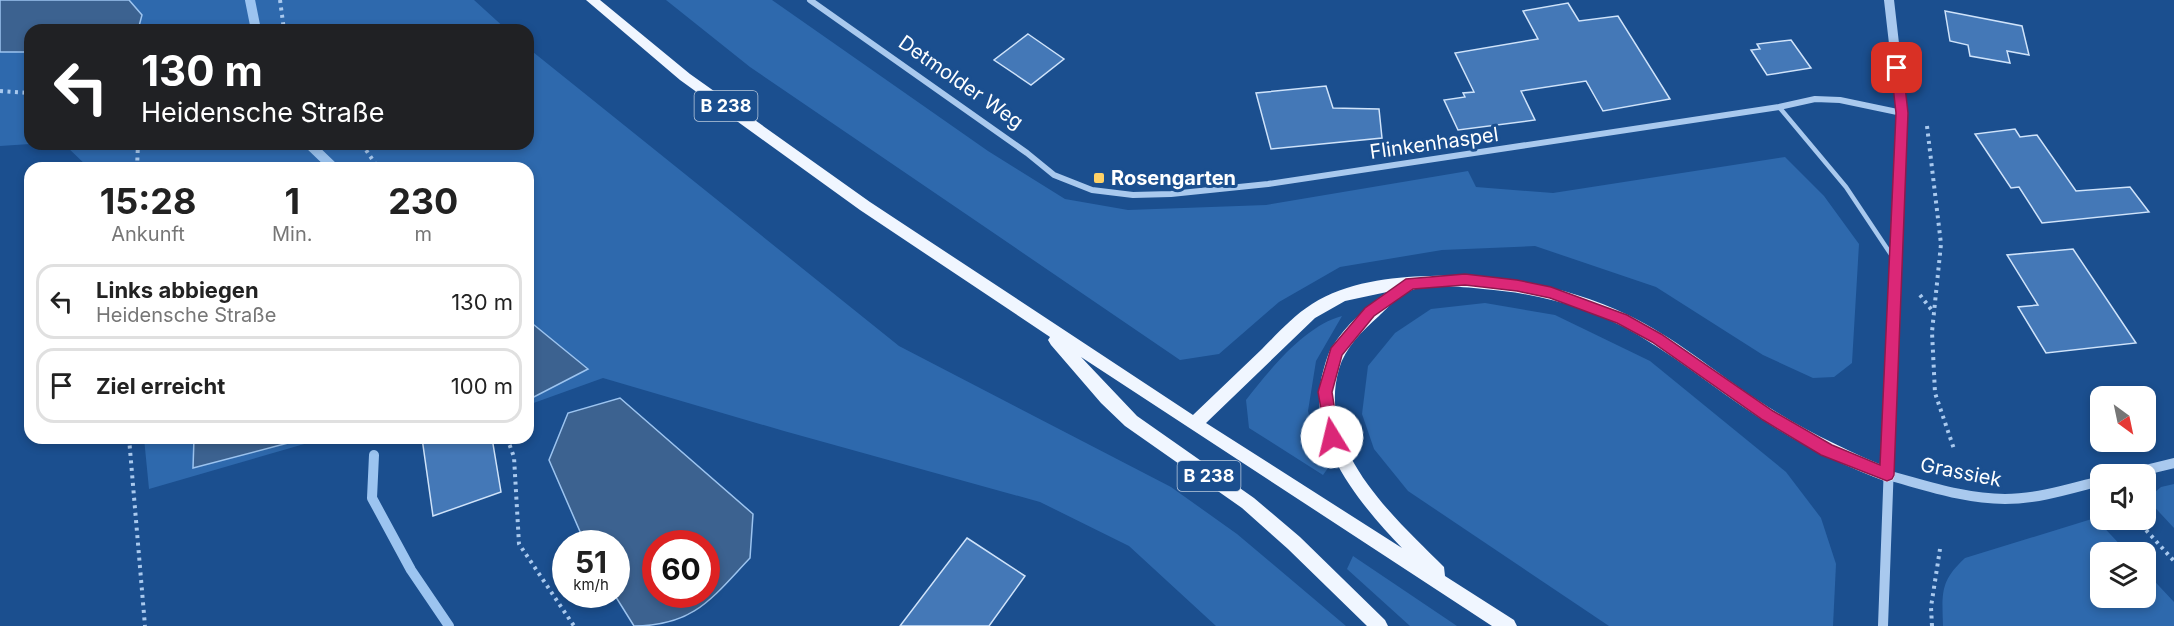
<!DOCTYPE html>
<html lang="de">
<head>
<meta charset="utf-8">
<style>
  :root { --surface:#fff; --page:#f6f6f6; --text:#222; --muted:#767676; --line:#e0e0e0 }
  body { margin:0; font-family:Inter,sans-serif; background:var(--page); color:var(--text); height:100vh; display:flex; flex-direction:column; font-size:22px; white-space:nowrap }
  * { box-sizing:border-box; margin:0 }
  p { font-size:20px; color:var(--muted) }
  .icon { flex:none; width:33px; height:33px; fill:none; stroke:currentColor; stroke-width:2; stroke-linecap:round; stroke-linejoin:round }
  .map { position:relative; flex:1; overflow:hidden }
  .details { position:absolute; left:24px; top:162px; width:510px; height:282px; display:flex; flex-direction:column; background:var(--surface); border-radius:18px; box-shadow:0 3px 9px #0003 }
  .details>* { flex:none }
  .banner { position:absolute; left:24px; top:24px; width:510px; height:126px; border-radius:18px; box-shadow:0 3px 9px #0003; background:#202124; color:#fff; overflow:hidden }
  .needle { width:39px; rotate:147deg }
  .controls { position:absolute; left:2090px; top:386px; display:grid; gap:12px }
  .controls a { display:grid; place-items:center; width:66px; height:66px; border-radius:12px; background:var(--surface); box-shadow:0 3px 9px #0003; font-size:30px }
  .speed { position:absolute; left:552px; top:530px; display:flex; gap:12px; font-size:30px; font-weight:700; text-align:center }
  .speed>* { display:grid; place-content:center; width:78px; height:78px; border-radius:50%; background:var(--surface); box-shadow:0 3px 9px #0003; line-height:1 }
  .speed small { font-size:15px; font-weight:400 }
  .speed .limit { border:9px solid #d22; background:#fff; color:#111 }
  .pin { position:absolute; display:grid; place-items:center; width:51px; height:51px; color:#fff; margin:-26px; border-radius:12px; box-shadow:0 3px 9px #0006 }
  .me { position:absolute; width:66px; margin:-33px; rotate:351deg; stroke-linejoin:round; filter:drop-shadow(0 0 4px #0008) }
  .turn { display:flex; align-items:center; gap:21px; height:126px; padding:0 18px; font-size:27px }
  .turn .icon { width:78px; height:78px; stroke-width:2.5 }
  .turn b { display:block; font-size:42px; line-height:51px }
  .eta { display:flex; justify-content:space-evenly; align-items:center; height:102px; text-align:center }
  .eta b { font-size:36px; font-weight:700; line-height:42px }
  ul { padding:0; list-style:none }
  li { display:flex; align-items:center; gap:18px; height:75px; margin:0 12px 9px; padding:0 6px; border:3px solid var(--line); border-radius:18px }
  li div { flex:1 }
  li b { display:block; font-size:22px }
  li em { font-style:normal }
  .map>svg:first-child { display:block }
  .green { fill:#2e69ad }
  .water { fill:#3c6290; stroke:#9cc4f0; stroke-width:1.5; fill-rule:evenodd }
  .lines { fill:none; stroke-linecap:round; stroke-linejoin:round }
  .stream { stroke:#9cc4f0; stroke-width:10 }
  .building { fill:#4478b7; stroke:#cfe3fa; stroke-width:1.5 }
  .path { stroke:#a9c9ee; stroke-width:4; stroke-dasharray:3 4.5; stroke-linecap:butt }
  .service { stroke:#a9c9ee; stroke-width:4.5 }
  .minor { stroke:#a9c9ee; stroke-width:6 }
  .tertiary { stroke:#a9c9ee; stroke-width:10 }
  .primary { fill:#f0f6ff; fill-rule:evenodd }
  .route { fill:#db2777; stroke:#8e194d; stroke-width:1.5 }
  .poi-dot { fill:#ffd166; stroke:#1b4f8f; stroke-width:2 }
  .labels { text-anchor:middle; stroke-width:6; stroke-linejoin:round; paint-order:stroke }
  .shield { fill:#1b4f8f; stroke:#bbcadd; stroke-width:1.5 }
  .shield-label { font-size:18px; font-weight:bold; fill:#fff }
  .street-label { font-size:20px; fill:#fff; stroke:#1b4f8f }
  .poi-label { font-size:20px; font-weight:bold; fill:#fff; stroke:#1b4f8f; text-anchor:start }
</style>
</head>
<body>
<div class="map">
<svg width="2174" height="626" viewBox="0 0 2174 626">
  <rect width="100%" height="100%" fill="#1b4f8f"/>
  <!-- green -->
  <g class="green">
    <polygon points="129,0 474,0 507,30 138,30 142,15"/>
    <polygon points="666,0 772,0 988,151 1065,199 1128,210 1266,205 1468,171 1476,187 1553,193 1785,157 1824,196 1859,244 1852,363 1834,377 1813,378 1763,355 1656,287 1535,246 1442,250 1340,267 1279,302 1219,354 1180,360 750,67"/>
    <polygon points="528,48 899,346 1171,487 1237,534 1346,626 1216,626 1129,546 1040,502 784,431 603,378 528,405 528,400 588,369 528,320 528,168 89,168 64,144 528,144"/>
    <polygon points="0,52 30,52 30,144 0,146"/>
    <polygon points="1485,303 1555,315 1650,361 1786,472 1821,518 1836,564 1833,626 1609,626 1408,491 1374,449 1362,414 1368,366 1395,333 1431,309"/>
    <path d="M1342,316L1316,361L1308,411L1315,437L1328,468L1323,475L1249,428L1246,400C1269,370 1306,325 1342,316Z"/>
    <polygon points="144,438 194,438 193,468 307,438 325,438 149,489"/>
    <polygon points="2174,484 2174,528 2147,499 2161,487"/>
    <path d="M2095,518L2127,552H2100V597H2145V571L2174,602V626H1943C1942,593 1940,581 1965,558Z"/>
    <polygon points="1353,556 1457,626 1410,626 1347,569"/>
  </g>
  <!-- water -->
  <g class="water">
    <polygon points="0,0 129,0 142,15 138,30 30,30 30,52 0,52"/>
    <polygon points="528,320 588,369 528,400"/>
    <path d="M620,398L753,514L750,558C712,598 694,626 634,626L614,594H616V543H585L549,460L568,413ZM656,543H706V594H656Z"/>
    <polygon points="194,438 307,438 193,468"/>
  </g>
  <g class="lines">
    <!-- stream -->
    <g class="stream">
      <polyline points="250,0 256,30"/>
      <polyline points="309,144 334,168"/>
      <polyline points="374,455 372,498 411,570 449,626"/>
    </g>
  </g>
  <!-- building -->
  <g class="building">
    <polygon points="1568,3 1579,21 1618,16 1670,99 1603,111 1586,81 1521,91 1535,120 1458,130 1444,100 1465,97 1463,93 1474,92 1455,53 1538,39 1523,11"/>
    <polygon points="1945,11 2022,26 2029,55 2007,51 2010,63 1970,56 1968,45 1950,41"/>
    <polygon points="1028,34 1064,59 1031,85 994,60"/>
    <polygon points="1791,40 1811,68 1767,75 1751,50 1760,49 1757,44"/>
    <polygon points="1326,86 1333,108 1379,109 1382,138 1271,149 1256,93"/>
    <polygon points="2015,129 2020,137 2037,135 2076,191 2130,187 2149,212 2042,223 2019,187 2011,188 1975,134"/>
    <polygon points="2073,249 2136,343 2046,353 2018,307 2038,305 2007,255"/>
    <polygon points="422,438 492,438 501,492 433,516"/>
    <polygon points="967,538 1025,576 989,626 900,626"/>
  </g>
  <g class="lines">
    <!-- path -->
    <g class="path">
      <polyline points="280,0 284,30"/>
      <polyline points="0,91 30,93"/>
      <polyline points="1927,126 1941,244 1932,332 1935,393 1954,449"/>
      <polyline points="362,144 378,168"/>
      <polyline points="137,168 138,144"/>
      <polyline points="1920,295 1934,313"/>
      <polyline points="129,438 145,626"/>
      <polyline points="507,438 514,457 519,544 574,626"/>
      <polyline points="2136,519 2174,561"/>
      <polyline points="1932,626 1931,607 1940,549"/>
    </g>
    <!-- service -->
    <polyline class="service" points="1779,107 1846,187 1894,259"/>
    <!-- minor -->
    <polyline class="minor" points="810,0 1027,153 1054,175 1092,190 1133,195 1171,194 1268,184 1779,107 1815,99 1840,100 1902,113"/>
    <!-- tertiary -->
    <g class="tertiary">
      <polyline points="2129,474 2174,463"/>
      <path d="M1887,475C1925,485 1964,499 2005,499C2037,499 2069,489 2100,481"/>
      <polyline points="1883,626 1902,113 1889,0"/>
    </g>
    <!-- primary -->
    <path class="primary" d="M586,0H600L690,74L870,202L1193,415C1216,393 1239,371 1262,349C1278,333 1293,316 1312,304C1347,282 1390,277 1430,276C1498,274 1566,285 1628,315C1674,337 1714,371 1756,399C1799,428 1845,450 1893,470L1895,475L1893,480L1887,482C1849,468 1811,450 1777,429C1729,400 1686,363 1638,335C1591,307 1537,293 1483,289C1464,287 1433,284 1415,289C1403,292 1388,307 1379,316C1362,331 1345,348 1339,369C1316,449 1394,517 1444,567L1445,576L1514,620L1517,626H1492L1081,357L1137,416L1254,498L1300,537L1385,620L1388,626H1367L1288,549L1242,508L1125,426L1101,403L1051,345L1048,340L1050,337L860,210L680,80ZM1387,292C1367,306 1345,326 1332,347C1328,353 1326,361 1324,368C1303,437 1358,502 1402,548L1206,423L1315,318L1345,301Z"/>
  </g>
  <!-- route -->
  <polygon class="route" points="1897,63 1903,68 1908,113 1894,475 1892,479 1887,481 1821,455 1763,420 1652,342 1617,323 1550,298 1517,291 1465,285 1413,289 1374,316 1342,355 1332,392 1339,437 1337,442 1332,444 1327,442 1318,392 1331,348 1365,308 1406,279 1465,274 1517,280 1551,287 1627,315 1661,334 1773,411 1832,445 1880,465 1896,113 1891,68"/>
  <!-- markers -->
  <rect class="poi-dot" x="1093" y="172" width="12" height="12" rx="3"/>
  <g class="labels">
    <!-- shield labels -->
    <g class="shield">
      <rect x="694.5" y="91" width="63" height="30" rx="4.5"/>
      <rect x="1177.5" y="461" width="63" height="30" rx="4.5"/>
    </g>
    <g class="shield-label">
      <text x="726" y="112">B 238</text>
      <text x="1209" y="482">B 238</text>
    </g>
    <!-- street labels -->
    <g class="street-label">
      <text transform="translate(961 82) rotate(35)" y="7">Detmolder Weg</text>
      <text transform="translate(1434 143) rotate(-8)" y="7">Flinkenhaspel</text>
      <text transform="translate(1961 472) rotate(11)" y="7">Grassiek</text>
    </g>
    <!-- poi labels -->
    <g class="poi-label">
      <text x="1111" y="185">Rosengarten</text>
    </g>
  </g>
</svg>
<div class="controls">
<a><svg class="needle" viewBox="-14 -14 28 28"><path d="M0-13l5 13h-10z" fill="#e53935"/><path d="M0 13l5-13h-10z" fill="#767676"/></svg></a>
<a><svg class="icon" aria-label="sound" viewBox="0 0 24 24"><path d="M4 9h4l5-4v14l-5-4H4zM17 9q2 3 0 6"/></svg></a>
<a><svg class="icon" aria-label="layers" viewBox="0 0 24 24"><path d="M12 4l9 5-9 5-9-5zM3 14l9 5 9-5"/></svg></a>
</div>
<div class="speed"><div>51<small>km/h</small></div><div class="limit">60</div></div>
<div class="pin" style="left:1897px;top:68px;background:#d93025"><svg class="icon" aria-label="arrive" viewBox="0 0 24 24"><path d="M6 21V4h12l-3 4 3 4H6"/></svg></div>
<svg class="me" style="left:1332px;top:437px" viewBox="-20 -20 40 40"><circle r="19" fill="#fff"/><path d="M0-13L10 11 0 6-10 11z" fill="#db2777"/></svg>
<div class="banner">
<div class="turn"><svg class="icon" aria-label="left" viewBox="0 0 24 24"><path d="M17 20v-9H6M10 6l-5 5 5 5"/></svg><div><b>130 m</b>Heidensche Straße</div></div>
</div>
<section class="details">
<div class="eta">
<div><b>15:28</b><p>Ankunft</p></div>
<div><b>1</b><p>Min.</p></div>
<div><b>230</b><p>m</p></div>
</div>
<ul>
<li><svg class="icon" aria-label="left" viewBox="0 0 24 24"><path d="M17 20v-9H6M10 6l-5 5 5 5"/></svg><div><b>Links abbiegen</b><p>Heidensche Straße</p></div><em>130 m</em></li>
<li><svg class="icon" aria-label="arrive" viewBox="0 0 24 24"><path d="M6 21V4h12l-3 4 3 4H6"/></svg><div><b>Ziel erreicht</b></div><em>100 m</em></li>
</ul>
</section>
</div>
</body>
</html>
